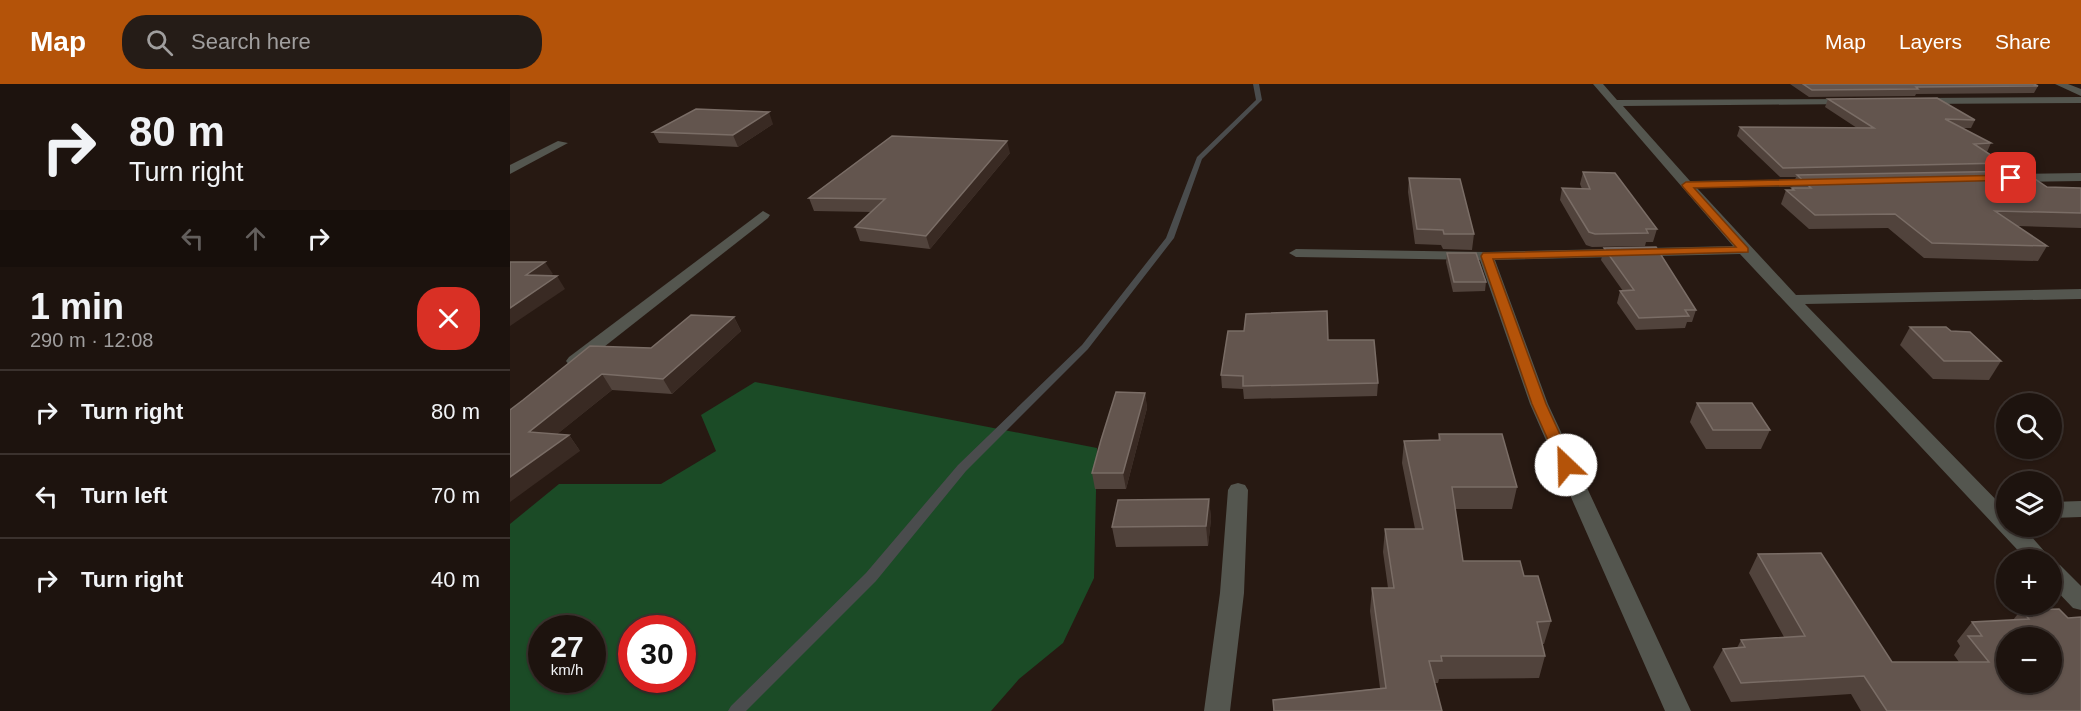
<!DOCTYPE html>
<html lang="en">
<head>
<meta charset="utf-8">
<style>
  :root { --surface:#1d130e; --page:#251c17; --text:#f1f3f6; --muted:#a09e9e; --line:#3b322e; --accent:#b45309 }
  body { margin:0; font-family:Helvetica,sans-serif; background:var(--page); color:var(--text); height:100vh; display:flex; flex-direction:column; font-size:22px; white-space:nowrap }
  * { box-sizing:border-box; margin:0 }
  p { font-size:20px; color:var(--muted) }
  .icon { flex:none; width:33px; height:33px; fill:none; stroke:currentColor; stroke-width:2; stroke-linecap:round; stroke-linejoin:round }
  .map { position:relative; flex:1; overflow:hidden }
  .drawer { display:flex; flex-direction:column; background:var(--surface); width:510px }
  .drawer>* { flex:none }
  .guide { background:#1d130e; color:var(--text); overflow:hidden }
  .controls { position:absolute; left:1486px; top:309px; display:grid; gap:12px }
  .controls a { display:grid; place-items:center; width:66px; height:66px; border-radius:50%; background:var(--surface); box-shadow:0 2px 4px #0004,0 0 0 2px var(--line); font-size:30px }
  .speed { position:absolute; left:18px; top:531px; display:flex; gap:12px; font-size:30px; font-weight:700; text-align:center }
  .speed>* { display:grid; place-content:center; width:78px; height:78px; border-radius:50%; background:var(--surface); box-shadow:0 2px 4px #0004,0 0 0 2px var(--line); line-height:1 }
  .speed small { font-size:15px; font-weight:400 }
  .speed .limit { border:9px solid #d22; background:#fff; color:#111 }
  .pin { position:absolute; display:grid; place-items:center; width:51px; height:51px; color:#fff; margin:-26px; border-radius:12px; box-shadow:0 3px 9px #0006 }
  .me { position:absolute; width:66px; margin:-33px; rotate:336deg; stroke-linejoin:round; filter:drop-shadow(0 0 4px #0008) }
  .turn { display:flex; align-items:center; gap:21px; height:126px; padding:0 30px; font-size:27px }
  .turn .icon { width:78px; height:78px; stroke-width:2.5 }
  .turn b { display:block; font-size:42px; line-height:51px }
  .lanes { display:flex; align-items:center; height:57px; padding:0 30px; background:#0003; justify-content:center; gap:30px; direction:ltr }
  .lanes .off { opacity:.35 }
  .round { display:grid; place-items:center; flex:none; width:63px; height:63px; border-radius:24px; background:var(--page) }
  .headline { display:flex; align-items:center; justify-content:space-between; height:102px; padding:0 30px }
  h1 { font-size:36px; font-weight:600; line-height:45px }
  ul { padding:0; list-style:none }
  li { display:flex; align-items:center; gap:18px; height:84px; padding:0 30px; border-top:2px solid var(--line) }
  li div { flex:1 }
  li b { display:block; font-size:22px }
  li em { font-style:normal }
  header { display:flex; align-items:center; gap:36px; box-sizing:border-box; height:84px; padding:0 30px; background:var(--accent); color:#fff }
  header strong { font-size:28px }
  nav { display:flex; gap:33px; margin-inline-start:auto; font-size:21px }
  .search { width:420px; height:54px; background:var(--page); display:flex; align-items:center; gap:15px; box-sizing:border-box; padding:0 21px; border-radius:24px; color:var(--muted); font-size:22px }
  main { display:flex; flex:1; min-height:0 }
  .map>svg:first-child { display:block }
  .green { fill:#1b4b26; fill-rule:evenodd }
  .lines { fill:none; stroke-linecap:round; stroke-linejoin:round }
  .stream { fill:#4a4c4d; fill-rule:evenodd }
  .street { fill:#54564f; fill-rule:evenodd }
  .wall { fill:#51433c }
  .shaded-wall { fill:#392a23 }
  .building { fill:#63554e; stroke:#7a6d66; stroke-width:1.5; fill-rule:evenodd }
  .route { fill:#b45309; stroke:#753606; stroke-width:1.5 }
</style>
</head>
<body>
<header>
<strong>Map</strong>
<div class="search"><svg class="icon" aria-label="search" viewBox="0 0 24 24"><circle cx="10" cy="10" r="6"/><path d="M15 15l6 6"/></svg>Search here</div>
<nav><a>Map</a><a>Layers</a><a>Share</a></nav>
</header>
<main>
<section class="drawer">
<div class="guide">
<div class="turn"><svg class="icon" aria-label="right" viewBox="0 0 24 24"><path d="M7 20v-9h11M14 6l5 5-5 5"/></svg><div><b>80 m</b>Turn right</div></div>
<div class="lanes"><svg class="icon off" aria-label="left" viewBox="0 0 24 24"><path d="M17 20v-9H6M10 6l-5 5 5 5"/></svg><svg class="icon off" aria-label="ahead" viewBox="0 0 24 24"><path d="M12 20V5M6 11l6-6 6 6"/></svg><svg class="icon" aria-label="right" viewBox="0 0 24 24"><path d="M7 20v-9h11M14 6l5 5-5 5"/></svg></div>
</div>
<div class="headline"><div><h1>1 min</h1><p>290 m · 12:08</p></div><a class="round" style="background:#d93025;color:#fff"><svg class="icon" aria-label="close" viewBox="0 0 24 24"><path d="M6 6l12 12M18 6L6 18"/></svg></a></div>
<ul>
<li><svg class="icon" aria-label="right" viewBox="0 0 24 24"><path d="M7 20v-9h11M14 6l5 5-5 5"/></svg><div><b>Turn right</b></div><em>80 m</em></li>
<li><svg class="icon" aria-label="left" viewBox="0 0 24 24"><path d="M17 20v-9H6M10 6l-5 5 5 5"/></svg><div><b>Turn left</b></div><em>70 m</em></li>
<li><svg class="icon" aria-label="right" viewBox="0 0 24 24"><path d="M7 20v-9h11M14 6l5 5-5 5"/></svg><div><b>Turn right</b></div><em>40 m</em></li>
</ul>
</section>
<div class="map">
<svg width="1571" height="627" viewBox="0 0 1571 627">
  <rect width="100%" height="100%" fill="#271912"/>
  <!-- green -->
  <path class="green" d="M245,298L587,364L584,494L553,559L509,595L481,627H0V440L49,400H151L206,367L191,331ZM32,544H82V596H32ZM122,544H172V596H122Z"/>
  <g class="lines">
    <!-- stream -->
    <polygon class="stream" points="743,0 749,0 752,16 692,75 664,154 578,265 456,387 366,497 236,627 218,627 221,622 356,489 448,381 572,261 656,154 687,73 746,16"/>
    <!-- street -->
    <g class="street">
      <polygon points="1083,0 1093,0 1107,16 1345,15 1346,17 1341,20 1113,22 1180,97 1311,95 1313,98 1307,102 1187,104 1286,211 1571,205 1571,215 1295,220 1497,427 1497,442 1512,442 1542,476 1517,476 1230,170 985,176 1038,320 1181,627 1155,627 1020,320 970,176 786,173 779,169 786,165 976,168 1223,162"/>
      <polygon points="1545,0 1558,0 1571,5 1571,12"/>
      <polygon points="1571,13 1571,19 1408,20 1403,17 1408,14"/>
      <polygon points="48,57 58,59 0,90 0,81"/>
      <polygon points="1571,89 1571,97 1499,98 1493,94 1499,90"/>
      <polygon points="253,127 260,131 258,134 71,281 59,281 56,277 59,273"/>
      <polygon points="728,399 735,401 738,406 734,509 720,627 694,627 710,509 718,406 721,401"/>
      <polygon points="1571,417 1571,433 1542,434 1542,418"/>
      <polygon points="1542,478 1550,481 1571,502 1571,526 1563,524 1542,502"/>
    </g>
  </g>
  <!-- wall -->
  <g class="wall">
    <polygon points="1280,0 1524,0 1528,2 1524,9 1406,10 1405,12 1299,13"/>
    <polygon points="1318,15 1465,36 1461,44 1452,44 1481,59 1477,68 1493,79 1489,88 1537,103 1571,104 1571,144 1507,142 1537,162 1528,177 1414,174 1378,144 1299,145 1271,120 1276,106 1281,106 1286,93 1270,93 1227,52 1230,43 1347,44 1315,23"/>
    <polygon points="263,40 228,63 149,59 143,48"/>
    <polygon points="500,69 420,165 350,157 345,143 362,128 304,127 299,114"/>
    <polygon points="1073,88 1147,145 1143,158 1136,158 1135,162 1082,163 1076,161 1050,116 1052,104 1072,105 1070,100"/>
    <polygon points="899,94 964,150 962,166 933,165 931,161 905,160 898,108"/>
    <polygon points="1094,164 1186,226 1182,238 1177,238 1175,244 1126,246 1107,219 1110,207 1113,207 1091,176"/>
    <polygon points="937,169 976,198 975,207 943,208 936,178"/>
    <polygon points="224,233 231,247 162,310 102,306 47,350 59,351 70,367 0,326 141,264"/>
    <polygon points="1400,243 1441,247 1491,277 1479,296 1423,295 1390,261"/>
    <polygon points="818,256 868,299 867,312 734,315 733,305 712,304 711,291"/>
    <polygon points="635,309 637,324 616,405 585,405 582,389"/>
    <polygon points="1187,319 1260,346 1251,365 1196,365 1180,338"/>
    <polygon points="929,350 1007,403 1002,425 945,425 953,477 1014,492 1041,537 1034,560 1032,560 1035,572 1029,594 929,595 928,599 924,599 932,627 763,627 763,616 870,604 860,527 862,504 878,504 873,468 875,445 905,445 892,379 894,357 928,356"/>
    <polygon points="699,415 701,435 698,462 606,463 602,443"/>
    <polygon points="1248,470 1382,578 1449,578 1444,571 1450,562 1447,557 1462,538 1503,536 1511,526 1549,525 1571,627 1351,627 1341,610 1221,618 1203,583 1213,565 1227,564 1231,556 1274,553 1239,489"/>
  </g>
  <!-- shaded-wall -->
  <g class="shaded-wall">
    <polygon points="259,28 263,40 228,63 223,51"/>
    <polygon points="497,57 500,69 420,165 416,152"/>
    <polygon points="35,178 43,190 23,204 16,191"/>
    <polygon points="47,192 55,205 0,242 0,224"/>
    <polygon points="224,233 231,247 162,310 153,295"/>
    <polygon points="92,290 102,306 30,364 19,348"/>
    <polygon points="635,309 637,324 616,405 613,389"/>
    <polygon points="59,351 70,367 0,418 0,393"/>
    <polygon points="699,415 701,435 698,462 696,442"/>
  </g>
  <!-- building -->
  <g class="building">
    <polygon points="1293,0 1524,0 1528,2 1406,3 1408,5 1302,6"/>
    <polygon points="1427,14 1465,36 1435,35 1481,59 1464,60 1493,79 1273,84 1230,43 1364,44 1318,15"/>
    <polygon points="186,25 259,28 223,51 143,48"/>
    <polygon points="382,52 497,57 416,152 345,143 375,115 299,114"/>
    <polygon points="1513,87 1537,103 1571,104 1571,129 1485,127 1537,162 1422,159 1385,130 1305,131 1276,106 1284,106 1282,104 1301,104 1287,91"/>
    <polygon points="1073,88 1105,89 1147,145 1136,145 1138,149 1085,150 1079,148 1052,104 1080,105"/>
    <polygon points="899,94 950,95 964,150 934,150 933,146 907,145"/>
    <polygon points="1146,163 1186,226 1175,226 1179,232 1129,234 1110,207 1124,206 1094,164"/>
    <polygon points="937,169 966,169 976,198 944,198"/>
    <polygon points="0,178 35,178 16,191 47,192 0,224"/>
    <polygon points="817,227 818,256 864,256 868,299 733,302 733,292 711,291 718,247 734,247 736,230"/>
    <polygon points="181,231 224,233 153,295 92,290 19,348 59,351 0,393 0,326 13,316 80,262 141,264"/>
    <polygon points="1400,243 1436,243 1441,247 1460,248 1491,277 1434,277"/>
    <polygon points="606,308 635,309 613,389 582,389 591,356"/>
    <polygon points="1187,319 1242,319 1260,346 1203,346"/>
    <polygon points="929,350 992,350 1007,403 942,403 953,477 1010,477 1014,492 1028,492 1041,537 1027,538 1035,572 931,572 932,577 919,577 932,627 764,627 763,616 876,604 862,504 884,504 875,445 913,445 894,357 930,356"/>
    <polygon points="699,415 696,442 602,443 608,416"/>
    <path d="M1311,469L1382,578H1479L1458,552H1472L1462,538L1519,535L1511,526L1549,525L1558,534L1571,533V627H1377L1354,592L1231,599L1213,565L1235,563L1231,556L1295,552L1248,470ZM1497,554H1542V598H1497Z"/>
  </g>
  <!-- route -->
  <polygon class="route" points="1501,91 1505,92 1505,96 1184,104 1238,164 1238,168 983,175 1036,320 1064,381 1056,386 1051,385 1022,320 971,172 973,169 1226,163 1173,103 1172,101 1176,98"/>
</svg>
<div class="controls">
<a><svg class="icon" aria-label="search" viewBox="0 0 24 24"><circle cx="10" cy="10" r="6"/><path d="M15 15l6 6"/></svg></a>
<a><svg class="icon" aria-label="layers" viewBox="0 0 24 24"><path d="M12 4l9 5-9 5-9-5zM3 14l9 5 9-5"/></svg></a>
<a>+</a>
<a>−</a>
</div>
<div class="speed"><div>27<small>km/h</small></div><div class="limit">30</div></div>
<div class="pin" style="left:1501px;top:94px;background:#d93025"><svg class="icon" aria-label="arrive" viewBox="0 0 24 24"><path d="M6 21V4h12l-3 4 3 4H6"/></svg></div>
<svg class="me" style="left:1056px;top:381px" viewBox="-20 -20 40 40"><circle r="19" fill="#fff"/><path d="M0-13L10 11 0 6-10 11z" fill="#b45309"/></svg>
</div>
</main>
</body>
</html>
